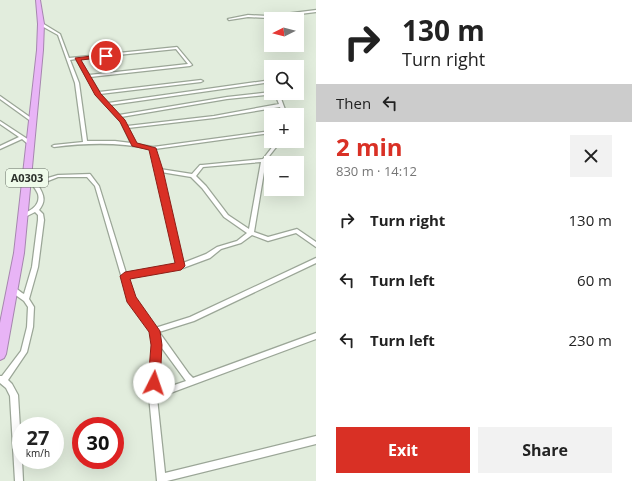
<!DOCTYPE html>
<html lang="en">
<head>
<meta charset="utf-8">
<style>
  :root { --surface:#fff; --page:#f2f2f2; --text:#222; --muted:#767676; --accent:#d93025 }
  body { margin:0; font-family:"Open Sans",sans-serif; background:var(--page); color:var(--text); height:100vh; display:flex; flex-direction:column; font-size:15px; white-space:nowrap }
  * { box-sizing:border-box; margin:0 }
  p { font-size:13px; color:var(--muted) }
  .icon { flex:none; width:22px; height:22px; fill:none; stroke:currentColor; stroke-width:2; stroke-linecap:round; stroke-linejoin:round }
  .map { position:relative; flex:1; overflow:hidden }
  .panel { display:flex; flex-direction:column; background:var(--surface); width:316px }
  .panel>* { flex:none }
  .hud { background:#fff; color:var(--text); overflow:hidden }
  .needle { width:26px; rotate:264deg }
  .controls { position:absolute; left:264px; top:12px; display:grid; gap:8px }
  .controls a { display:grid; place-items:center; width:40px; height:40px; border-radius:0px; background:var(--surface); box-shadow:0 4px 16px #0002; font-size:20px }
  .speed { position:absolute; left:12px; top:417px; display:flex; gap:8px; font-size:20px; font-weight:700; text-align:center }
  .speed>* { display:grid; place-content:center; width:52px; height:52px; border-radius:50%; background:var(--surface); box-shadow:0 4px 16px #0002; line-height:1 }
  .speed small { font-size:10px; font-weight:400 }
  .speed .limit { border:6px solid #d22; background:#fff; color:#111 }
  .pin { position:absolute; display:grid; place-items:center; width:34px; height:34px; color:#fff; margin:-17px; border:2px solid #fff; border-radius:50%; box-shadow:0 1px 4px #0007 }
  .me { position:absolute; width:44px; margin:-22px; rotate:4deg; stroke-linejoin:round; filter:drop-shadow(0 0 3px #0008) }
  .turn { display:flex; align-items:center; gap:14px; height:84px; padding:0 20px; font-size:18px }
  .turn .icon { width:52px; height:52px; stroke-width:2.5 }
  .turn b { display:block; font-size:28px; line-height:34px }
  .then { display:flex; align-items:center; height:38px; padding:0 20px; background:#0003; gap:8px; font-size:15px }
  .round { display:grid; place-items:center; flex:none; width:42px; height:42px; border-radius:0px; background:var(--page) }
  .head { display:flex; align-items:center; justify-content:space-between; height:68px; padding:0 20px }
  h1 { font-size:24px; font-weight:700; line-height:30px; color:var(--accent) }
  .cta { display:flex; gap:8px; margin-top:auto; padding:8px 20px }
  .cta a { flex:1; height:46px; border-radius:0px; background:var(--accent); color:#fff; font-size:16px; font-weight:700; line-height:46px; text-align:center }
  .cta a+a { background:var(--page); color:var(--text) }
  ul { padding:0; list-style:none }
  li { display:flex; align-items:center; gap:12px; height:60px; padding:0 20px }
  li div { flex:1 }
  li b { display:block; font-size:15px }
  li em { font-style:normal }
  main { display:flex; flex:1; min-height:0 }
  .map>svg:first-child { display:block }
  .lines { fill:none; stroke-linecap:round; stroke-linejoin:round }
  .street-casing { stroke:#9ba697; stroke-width:2.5 }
  .highway-casing { stroke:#a686af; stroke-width:2 }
  .street { fill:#fff; fill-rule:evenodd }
  .highway { fill:#e8b4f6; fill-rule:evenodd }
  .route { fill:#d93025; stroke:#8d1f18 }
  .labels { text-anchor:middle; stroke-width:3; stroke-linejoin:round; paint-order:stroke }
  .shield { fill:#effbea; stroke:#666e64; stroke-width:1 }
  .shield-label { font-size:11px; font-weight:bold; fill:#2c312b }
</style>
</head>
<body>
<main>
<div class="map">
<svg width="316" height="481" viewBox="0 0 316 481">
  <rect width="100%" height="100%" fill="#e2eddd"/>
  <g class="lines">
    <defs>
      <g id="street">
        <polygon points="316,10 316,12 268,18 248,17 229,20 228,19 248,15 268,16"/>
        <path d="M40,23H42L60,34L69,58L177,47L192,65L190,66L90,77L99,92L201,80L203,81L201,82L100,94L108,103L271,80V82L110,105L119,115L227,97L271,92V93H279L287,115H283L280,107L214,118L128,128L136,144L153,147L271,131V133L155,149L160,169L192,174L200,165H202L263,159L277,141H281L266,160L254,232L268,237L297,229L316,242V247L296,233L268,241L252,235L241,243L221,249L210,258L183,268L128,278L134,298L155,328L190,317L316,258V263L194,321L159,332L189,374L193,378L316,333V339L157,398L165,473L316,436V444L167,481H157L149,396L153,345L151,332L128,299L95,186L87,177H58L38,185C43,194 47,200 39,210L43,214L44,220L38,267L29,299L34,307L33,327L27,352L8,380L12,384L18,395L21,446V460H22L23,481H15L10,396L6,388L0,383V376H2L21,351L27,327L28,307L24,301L10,291L9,289L10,287C15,286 20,292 24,294L32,267L38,220V215L35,212L23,218L20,216L21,215C30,211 41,206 38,194C36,190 34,186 31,184V183L58,175L90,174L99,186L126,273L178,264L151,149C118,142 87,143 54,147L52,146L54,145L83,142L75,83L58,35L40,25ZM176,49L188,64L89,75L79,59ZM76,59L96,94L121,122L131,143L115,141H87L79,83L70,60ZM275,94L279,104L214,116L127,126L121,117L227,99ZM261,162L249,229L228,215L206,186L196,176L203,167ZM161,172L191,177L202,188L224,217L247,233L237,241L217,247L206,254L183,263ZM159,344L186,381L157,391L159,345Z"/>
        <polygon points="0,96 34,120 34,122 32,122 0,99"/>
        <polygon points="0,121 32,142 32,144 28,144 22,139 0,149 0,146 19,137 0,124"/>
      </g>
      <polygon id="highway" points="36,0 40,0 44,24 43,50 24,253 6,354 4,358 0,360 0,323 14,253 37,50 38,24"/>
    </defs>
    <!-- street casing -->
    <use href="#street" class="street-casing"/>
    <!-- highway casing -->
    <use href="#highway" class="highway-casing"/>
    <!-- street -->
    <use href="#street" class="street"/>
    <!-- highway -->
    <use href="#highway" class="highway"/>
  </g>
  <!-- route -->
  <polygon class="route" points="108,54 106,57 81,60 101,94 125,120 137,143 156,148 163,170 185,266 181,270 130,279 136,297 160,331 162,345 160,383 158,387 154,389 150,387 148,383 151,345 149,332 127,302 120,276 125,272 175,263 149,150 132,146 120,122 95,95 75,58"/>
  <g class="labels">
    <!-- shield labels -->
    <rect class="shield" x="6" y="169" width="42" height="18" rx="3"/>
    <g class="shield-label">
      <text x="27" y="182">A0303</text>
    </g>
  </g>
</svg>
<div class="controls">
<a><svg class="needle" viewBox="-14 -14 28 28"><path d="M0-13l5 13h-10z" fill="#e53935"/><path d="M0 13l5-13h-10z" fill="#767676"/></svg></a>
<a><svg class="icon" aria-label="search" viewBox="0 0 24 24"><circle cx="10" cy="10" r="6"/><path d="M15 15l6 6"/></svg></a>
<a>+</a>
<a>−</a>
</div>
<div class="speed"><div>27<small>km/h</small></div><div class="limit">30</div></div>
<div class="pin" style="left:106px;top:56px;background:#d93025"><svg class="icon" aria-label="arrive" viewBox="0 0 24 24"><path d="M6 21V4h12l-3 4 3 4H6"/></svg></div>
<svg class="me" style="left:154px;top:383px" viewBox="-20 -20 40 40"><circle r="19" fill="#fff"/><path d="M0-13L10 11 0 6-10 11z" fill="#d93025"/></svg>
</div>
<section class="panel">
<div class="hud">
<div class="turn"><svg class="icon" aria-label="right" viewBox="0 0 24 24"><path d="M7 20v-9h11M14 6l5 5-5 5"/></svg><div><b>130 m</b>Turn right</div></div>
<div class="then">Then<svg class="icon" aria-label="left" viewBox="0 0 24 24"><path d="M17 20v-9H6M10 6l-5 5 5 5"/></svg></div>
</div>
<div class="head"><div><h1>2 min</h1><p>830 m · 14:12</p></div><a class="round"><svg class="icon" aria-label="close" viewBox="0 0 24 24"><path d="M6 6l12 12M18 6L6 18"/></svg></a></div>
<ul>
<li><svg class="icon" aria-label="right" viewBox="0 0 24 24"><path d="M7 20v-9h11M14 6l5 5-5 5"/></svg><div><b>Turn right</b></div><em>130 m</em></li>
<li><svg class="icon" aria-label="left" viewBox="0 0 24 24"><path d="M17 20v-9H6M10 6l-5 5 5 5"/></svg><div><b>Turn left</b></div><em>60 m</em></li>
<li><svg class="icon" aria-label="left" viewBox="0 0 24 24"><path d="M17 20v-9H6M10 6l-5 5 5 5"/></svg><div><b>Turn left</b></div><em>230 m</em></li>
</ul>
<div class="cta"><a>Exit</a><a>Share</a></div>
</section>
</main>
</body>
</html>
